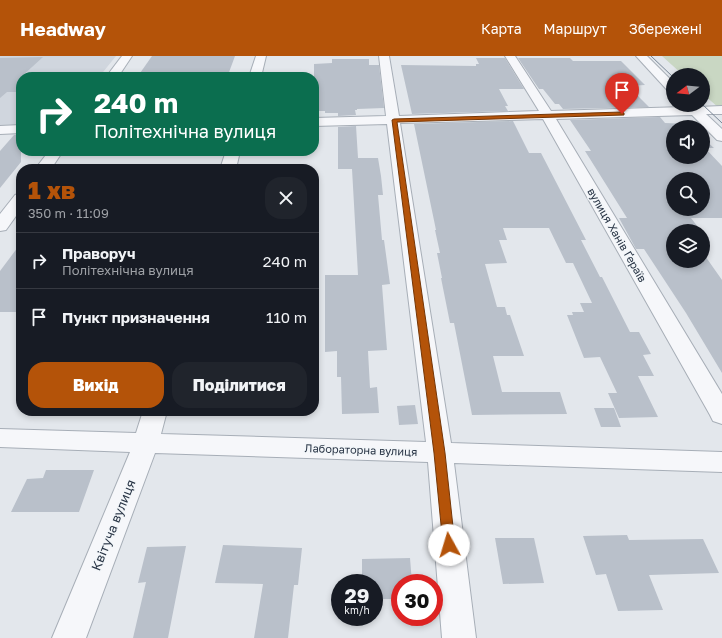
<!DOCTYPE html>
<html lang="uk">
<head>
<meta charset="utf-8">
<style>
  :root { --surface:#171b24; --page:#20242c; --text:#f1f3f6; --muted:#9ea1a6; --line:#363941; --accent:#b45309 }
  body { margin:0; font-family:"Golos Text",sans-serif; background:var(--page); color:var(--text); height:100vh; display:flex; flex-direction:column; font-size:15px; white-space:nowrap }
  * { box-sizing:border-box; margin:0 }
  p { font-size:13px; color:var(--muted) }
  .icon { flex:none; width:22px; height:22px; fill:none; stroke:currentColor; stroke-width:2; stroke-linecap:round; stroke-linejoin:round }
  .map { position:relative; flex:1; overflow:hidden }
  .details { position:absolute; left:16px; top:108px; width:303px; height:252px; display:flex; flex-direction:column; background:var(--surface); border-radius:16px; box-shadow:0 2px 6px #0003 }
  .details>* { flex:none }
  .hud { position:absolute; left:16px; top:16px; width:303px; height:84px; border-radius:16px; box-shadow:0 2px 6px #0003; background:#0b6e4f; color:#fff; overflow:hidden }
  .needle { width:26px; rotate:254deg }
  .fabs { position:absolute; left:666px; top:12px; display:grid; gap:8px }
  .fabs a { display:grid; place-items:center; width:44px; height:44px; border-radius:50%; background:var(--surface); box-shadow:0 2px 6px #0003; font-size:20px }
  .speed { position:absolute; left:331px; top:518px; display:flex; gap:8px; font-size:20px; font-weight:700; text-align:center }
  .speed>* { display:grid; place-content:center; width:52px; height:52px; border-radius:50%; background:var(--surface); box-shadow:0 2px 6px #0003; line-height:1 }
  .speed small { font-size:10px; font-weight:400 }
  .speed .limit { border:6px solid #d22; background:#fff; color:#111 }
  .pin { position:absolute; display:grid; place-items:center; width:34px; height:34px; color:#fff; margin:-41px -17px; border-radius:50% 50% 50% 0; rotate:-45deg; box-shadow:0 0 4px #0007 }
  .pin .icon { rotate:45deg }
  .me { position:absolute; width:44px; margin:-22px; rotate:354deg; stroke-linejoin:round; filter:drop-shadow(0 0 3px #0008) }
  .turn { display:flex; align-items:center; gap:14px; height:84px; padding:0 12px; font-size:18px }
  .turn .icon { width:52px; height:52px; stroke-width:2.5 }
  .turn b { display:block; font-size:28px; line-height:34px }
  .round { display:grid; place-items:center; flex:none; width:42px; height:42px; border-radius:16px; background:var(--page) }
  .overview { display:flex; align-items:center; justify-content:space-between; height:68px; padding:0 12px }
  h1 { font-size:24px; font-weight:800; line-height:30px; color:var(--accent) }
  .cta { display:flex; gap:8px; margin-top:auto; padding:8px 12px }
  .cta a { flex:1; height:46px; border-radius:16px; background:var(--accent); color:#fff; font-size:16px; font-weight:800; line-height:46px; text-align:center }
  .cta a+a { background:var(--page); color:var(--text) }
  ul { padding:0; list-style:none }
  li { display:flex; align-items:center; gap:12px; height:56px; padding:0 12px; border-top:1px solid var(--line) }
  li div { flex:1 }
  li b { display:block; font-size:15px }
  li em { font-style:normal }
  header { display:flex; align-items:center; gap:24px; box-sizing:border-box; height:56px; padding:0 20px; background:var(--accent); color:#fff }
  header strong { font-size:19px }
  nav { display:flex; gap:22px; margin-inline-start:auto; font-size:14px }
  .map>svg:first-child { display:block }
  .built { fill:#d0d6de }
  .green { fill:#c9d7c3 }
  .building { fill:#b9c0ca; fill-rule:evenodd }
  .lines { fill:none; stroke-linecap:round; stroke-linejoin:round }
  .minor-casing { stroke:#a7aeb7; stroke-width:2 }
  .minor { fill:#f6f7fa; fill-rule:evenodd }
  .tram { stroke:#7a8797; stroke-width:1 }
  .route { fill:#b45309; stroke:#753606 }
  .labels { text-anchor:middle; stroke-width:3; stroke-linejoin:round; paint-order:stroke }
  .street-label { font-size:11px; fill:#293546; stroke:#f3f6f9 }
  .near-street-label { font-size:13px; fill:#293546; stroke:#f3f6f9 }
</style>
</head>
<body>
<header>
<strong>Headway</strong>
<nav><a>Карта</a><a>Маршрут</a><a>Збережені</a></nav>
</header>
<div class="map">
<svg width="722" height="582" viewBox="0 0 722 582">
  <rect width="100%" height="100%" fill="#e3e7ec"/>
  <!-- built -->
  <polygon class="built" points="0,0 116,0 99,21 21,21 21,70 0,70"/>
  <!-- green -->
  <polygon class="green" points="662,0 722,0 722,52 719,52 703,38 703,19 683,19"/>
  <!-- building -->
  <g class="building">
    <polygon points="152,0 235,0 228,19 138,20"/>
    <polygon points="43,1 21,21 21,36 7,36 0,42 0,2"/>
    <polygon points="476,2 505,2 524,33 499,33 508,50 505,50 508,55 412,58 401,9 476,10 476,8 479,8"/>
    <polygon points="518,2 570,2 573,5 621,5 645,29 628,30 649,51 563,53 559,48 555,48 543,33 539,33"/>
    <polygon points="332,3 369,3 369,9 379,9 384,52 357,53 357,54 355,54 356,59 338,60 338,57 325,57 325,55 314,55 314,8 332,7"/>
    <path d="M660,61L665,67L690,68L692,71H673V101H703V82L714,92H705L722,110V162H691L701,175H673V205H703V197L722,224V317L686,257L644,193H636L619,162H627L585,95H591L570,64ZM673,123H703V153H673Z"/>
    <polygon points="513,65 529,97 541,97 586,184 581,184 600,221 602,221 630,276 639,276 651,298 643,299 654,320 638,320 658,361 619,362 608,337 617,337 600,301 584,302 567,259 573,259 572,256 584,256 580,247 592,247 573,207 566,207 549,172 503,172 507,184 499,184 507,207 485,208 497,251 505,251 507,259 510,259 524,300 493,300 502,336 560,336 567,358 472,359 454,267 450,267 441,222 442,222 437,197 440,197 435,174 436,174 414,68"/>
    <polygon points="356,70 358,102 378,102 381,120 383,139 378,139 382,184 384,184 390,228 382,229 387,294 368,295 370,332 377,331 379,357 342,358 341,321 337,321 337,295 325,296 325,219 358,219 352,113 338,113 338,71"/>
    <polygon points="21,78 21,106 0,132 0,95 14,79"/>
    <polygon points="21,187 21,256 0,256 0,215"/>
    <polygon points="415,349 418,368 399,369 397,350"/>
    <polygon points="594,352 614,352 621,371 601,371"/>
    <polygon points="46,414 94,414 79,456 11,456 27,423 43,422"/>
    <polygon points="627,479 629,484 703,483 719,517 649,519 663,554 618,555 606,518 596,519 583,480"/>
    <polygon points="495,482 534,482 544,527 503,528"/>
    <polygon points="223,489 302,492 298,529 294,529 288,582 254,582 263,528 215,527"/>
    <polygon points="186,490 168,582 133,582 146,526 138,527 147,491"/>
    <polygon points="410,502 412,527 400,527 400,543 374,543 374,527 362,527 362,503"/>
  </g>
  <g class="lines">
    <defs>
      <g id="minor">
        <polygon points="122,0 132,0 118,21 106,21"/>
        <polygon points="256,0 266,0 261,21 249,21"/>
        <polygon points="379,0 389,0 399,60 539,55 505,0 515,0 551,55 684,51 684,49 696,49 698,51 722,50 722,58 706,58 722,73 722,85 717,84 692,59 556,63 722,338 722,368 713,365 710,359 543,63 400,67 451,387 722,396 722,416 454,407 476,582 442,582 428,406 155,397 86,582 52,582 130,396 0,391 0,373 136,377 143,355 167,355 161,378 426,386 387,68 314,70 314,62 386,60"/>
        <polygon points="636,0 647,0 673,26 673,37 669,36"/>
        <polygon points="21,69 21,77 0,78 0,70"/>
        <polygon points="49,95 63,95 51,113 35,113"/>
        <polygon points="226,95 240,95 236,113 220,113"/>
        <polygon points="21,137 21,153 6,174 0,175 0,158 15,139"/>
      </g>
    </defs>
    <!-- minor casing -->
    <use href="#minor" class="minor-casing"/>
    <!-- minor -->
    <use href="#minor" class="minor"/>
    <!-- tram -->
    <g class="tram">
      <polyline points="651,0 673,21"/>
      <polyline points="703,49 722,67"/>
    </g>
  </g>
  <!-- route -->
  <polygon class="route" points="622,56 624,57 624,59 397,66 445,397 455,489 454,493 449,495 445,493 443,489 434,397 392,64 394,63"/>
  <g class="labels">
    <!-- street labels -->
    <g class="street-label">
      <text transform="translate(617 179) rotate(60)" y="4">вулиця Ханів Ґераїв</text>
      <text transform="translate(361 394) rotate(2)" y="4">Лабораторна вулиця</text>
    </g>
    <!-- near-street labels -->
    <g class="near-street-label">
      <text transform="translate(113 469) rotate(-68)" y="5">Квітуча вулиця</text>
    </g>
  </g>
</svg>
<div class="fabs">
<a><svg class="needle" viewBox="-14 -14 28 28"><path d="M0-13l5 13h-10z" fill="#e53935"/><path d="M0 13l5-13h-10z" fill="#9ea1a6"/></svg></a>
<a><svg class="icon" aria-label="sound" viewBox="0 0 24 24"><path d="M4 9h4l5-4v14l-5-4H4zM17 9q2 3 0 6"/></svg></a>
<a><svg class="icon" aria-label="search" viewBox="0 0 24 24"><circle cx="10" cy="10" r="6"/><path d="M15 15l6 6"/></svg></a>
<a><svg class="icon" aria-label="layers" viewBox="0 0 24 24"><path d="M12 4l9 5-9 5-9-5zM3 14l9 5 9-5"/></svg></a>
</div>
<div class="speed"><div>29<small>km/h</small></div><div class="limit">30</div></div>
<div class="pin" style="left:622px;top:58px;background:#d93025"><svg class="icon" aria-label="arrive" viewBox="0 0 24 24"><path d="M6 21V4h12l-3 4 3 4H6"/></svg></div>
<svg class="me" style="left:449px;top:489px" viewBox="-20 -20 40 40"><circle r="19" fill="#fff"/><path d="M0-13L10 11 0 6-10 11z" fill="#b45309"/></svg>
<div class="hud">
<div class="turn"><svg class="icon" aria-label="right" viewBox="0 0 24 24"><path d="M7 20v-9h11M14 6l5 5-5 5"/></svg><div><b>240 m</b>Політехнічна вулиця</div></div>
</div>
<section class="details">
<div class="overview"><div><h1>1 хв</h1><p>350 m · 11:09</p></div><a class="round"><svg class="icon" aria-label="close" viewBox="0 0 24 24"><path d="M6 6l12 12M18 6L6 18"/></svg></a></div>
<ul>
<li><svg class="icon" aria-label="right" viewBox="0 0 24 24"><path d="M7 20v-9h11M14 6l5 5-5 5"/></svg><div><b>Праворуч</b><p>Політехнічна вулиця</p></div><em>240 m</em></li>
<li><svg class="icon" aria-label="arrive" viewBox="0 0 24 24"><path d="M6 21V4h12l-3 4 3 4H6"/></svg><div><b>Пункт призначення</b></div><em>110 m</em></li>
</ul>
<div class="cta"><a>Вихід</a><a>Поділитися</a></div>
</section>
</div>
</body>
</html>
